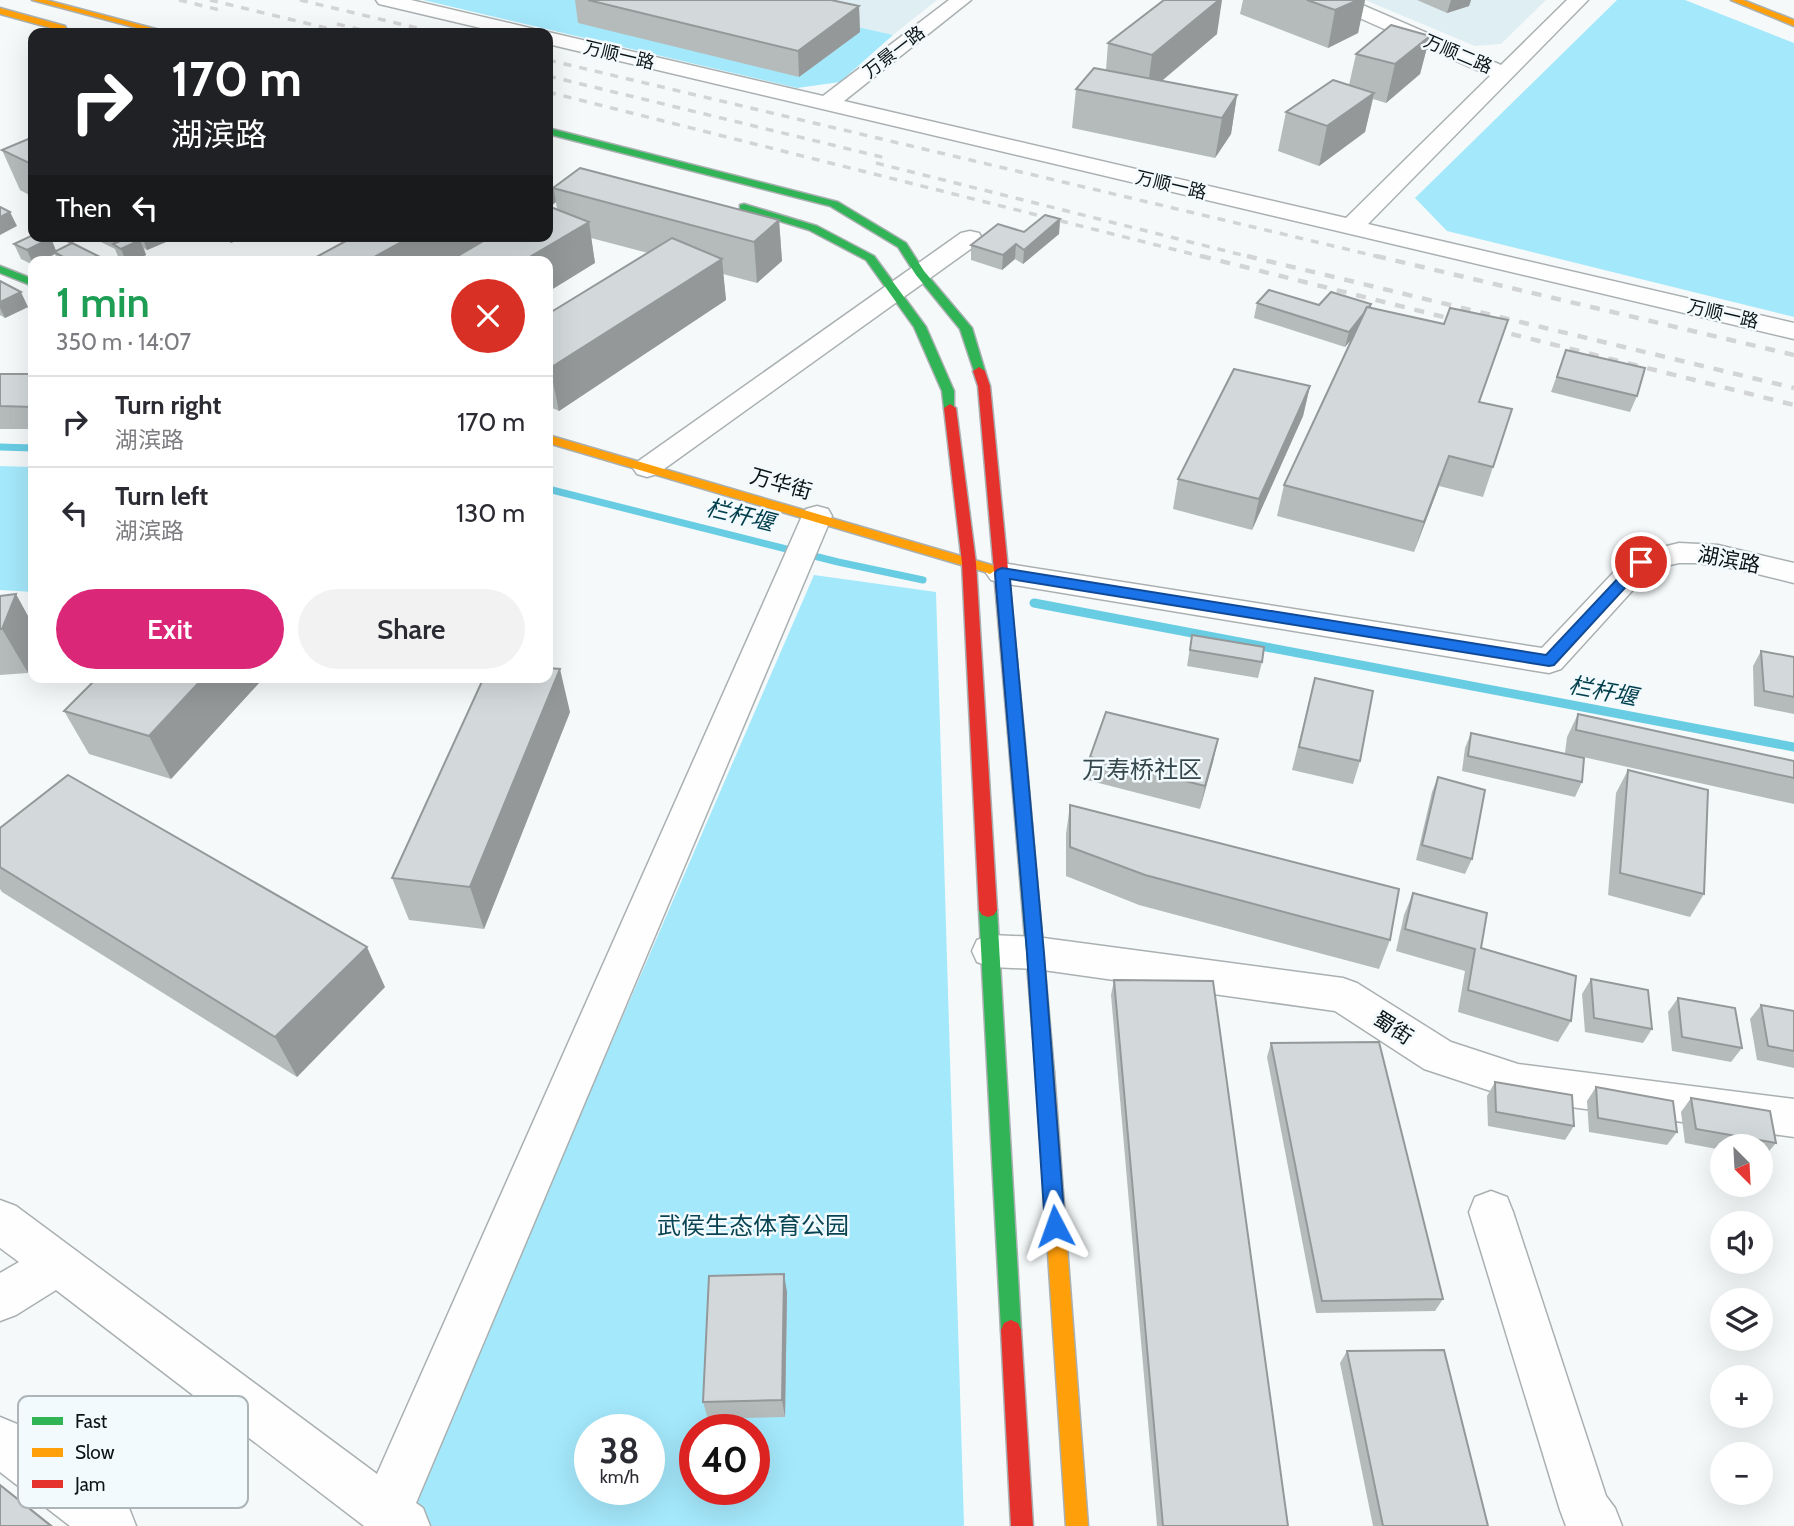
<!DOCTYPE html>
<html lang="en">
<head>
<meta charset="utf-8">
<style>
  :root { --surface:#fff; --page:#f2f2f3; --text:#2b2b33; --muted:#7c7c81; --line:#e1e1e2; --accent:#db2777 }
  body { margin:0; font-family:Cabin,"Noto Sans SC",sans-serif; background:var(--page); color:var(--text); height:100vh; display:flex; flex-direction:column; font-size:26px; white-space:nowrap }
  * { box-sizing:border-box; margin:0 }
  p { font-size:23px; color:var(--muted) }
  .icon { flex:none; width:38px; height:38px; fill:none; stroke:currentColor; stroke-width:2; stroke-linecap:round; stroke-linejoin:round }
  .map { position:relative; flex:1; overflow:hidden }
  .sheet { position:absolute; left:28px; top:256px; width:525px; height:427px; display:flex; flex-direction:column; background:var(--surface); border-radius:14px; box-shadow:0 7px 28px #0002 }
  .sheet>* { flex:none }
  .banner { position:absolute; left:28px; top:28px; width:525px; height:214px; border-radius:14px; box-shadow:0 7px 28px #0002; background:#202124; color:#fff; overflow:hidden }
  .needle { width:46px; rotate:156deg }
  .controls { position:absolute; left:1710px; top:1134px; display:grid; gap:14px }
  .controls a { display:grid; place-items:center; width:63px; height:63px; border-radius:50%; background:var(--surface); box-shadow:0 7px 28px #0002; font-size:35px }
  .speed { position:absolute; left:574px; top:1414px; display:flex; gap:14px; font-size:35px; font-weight:700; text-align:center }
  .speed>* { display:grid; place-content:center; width:91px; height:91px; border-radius:50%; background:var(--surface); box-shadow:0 7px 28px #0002; line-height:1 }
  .speed small { font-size:18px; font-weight:400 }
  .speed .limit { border:10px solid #d22; background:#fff; color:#111 }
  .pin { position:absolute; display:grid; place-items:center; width:60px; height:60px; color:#fff; margin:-30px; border:4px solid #fff; border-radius:50%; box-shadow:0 2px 7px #0007 }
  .me { position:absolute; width:77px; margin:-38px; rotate:356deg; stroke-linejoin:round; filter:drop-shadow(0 0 5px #0008) }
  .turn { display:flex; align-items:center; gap:24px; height:147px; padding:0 28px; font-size:32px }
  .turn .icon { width:91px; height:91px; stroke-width:2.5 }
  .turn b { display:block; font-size:49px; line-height:60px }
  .then { display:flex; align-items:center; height:66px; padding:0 28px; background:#0003; gap:14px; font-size:26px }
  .round { display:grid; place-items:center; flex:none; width:74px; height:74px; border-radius:37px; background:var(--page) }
  .headline { display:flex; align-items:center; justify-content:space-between; height:119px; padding:0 28px }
  h1 { font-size:42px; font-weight:600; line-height:52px; color:#1e9e55 }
  .primary-button { display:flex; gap:14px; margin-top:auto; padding:14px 28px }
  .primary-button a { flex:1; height:80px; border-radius:42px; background:var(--accent); color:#fff; font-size:28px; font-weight:600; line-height:80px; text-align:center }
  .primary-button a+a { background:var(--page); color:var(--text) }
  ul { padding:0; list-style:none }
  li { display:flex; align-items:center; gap:21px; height:91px; padding:0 28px; border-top:2px solid var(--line) }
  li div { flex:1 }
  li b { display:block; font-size:26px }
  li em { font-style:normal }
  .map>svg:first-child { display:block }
  .built { fill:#dfeef3 }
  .green { fill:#a4e8fb; fill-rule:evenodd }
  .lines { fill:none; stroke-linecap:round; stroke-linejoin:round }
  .stream-far1 { stroke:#68cce3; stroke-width:7 }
  .stream { stroke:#68cce3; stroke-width:9 }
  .street-casing { stroke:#aab0b1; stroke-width:3 }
  .fast-casing { stroke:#aab0b1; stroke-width:3 }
  .slow-casing { stroke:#aab0b1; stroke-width:3 }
  .jam-casing { stroke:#aab0b1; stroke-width:3 }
  .street { fill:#fefefe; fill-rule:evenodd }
  .fast { fill:#30b455; fill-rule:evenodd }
  .slow { fill:#ff9f0a; fill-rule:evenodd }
  .jam { fill:#e5322d; fill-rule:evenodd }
  .rail-far1 { stroke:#d3d4d5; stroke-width:3.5; stroke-dasharray:8 8; stroke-linecap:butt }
  .rail { stroke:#d3d4d5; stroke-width:4.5; stroke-dasharray:10 10; stroke-linecap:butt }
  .wall { fill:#b5bbbb; fill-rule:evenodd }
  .shaded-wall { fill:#949899 }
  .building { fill:#d3d9da; stroke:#949899; stroke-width:2 }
  .route { fill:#1a73e8; stroke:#114b97; stroke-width:2 }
  .labels { text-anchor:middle; stroke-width:5; stroke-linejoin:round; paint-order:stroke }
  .far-street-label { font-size:18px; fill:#0c1416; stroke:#f2fafd }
  .street-label { font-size:21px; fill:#0c1416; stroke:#f2fafd }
  .water-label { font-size:23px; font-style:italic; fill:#003e4c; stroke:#f2fafd }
  .quarter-label { font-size:24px; fill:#35474c; stroke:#f2fafd }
  .near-park-label { font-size:24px; fill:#094453; stroke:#f2fafd }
  .key { fill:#f2fafd; stroke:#adb5b8; stroke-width:2 }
  .key-label { font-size:19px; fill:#0c1416 }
</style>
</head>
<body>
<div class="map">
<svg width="1794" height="1526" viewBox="0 0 1794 1526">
  <rect width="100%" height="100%" fill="#f5f9fa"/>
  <!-- built -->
  <g class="built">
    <polygon points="741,0 937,0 893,35"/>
    <polygon points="1365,0 1546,0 1501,44 1475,46"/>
  </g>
  <!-- green -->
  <g class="green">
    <polygon points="423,0 741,0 893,35 840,82 797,88"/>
    <polygon points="1617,0 1685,0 1794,43 1794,317 1447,231 1415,198"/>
    <polygon points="0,466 33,467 33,592 0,590"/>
    <path d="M814,575L936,592L964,1526H402ZM590,1430H649V1489H590ZM695,1430H754V1489H695Z"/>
  </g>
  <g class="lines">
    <!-- stream-far1 -->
    <g class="stream-far1">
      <polyline points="0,447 33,448"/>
      <polyline points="548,489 838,562 923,580"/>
    </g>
    <!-- stream -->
    <polyline class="stream" points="1034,603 1794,747"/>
    <defs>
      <g id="street">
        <polygon points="376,0 411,0 534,29 537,33 502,33 379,4"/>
        <polygon points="949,0 971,0 844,101 1346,218 1490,76 1328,4 1325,0 1351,0 1501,65 1567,0 1588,0 1368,224 1794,323 1794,339 548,44 548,33 543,33 548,32 823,96"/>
        <polygon points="970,231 979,233 982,238 979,243 657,474 647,477 637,474 633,468 637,462 961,233"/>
        <polygon points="817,506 828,509 832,516 416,1503 423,1508 430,1526 364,1526 56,1290 16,1315 0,1321 0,1273 19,1262 0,1248 0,1200 16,1206 377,1474 802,516 806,509"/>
        <polygon points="1679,543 1718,545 1794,563 1794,583 1737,569 1698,563 1679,563 1652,569 1561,669 1549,673 1002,583 991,580 986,573 991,566 1002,563 1542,648 1630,555"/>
        <polygon points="991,935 1036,937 1343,978 1357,983 1451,1042 1518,1064 1794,1099 1794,1137 1518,1100 1424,1069 1335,1011 1036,969 991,967 977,962 972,951 977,940"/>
        <polygon points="1491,1191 1507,1197 1513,1212 1606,1496 1615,1508 1622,1526 1566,1526 1560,1510 1469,1212 1475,1197"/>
        <polygon points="0,1417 17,1424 129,1508 136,1526 70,1526 0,1472"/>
      </g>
      <g id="fast">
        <polygon points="548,128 838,202 906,243 924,271 972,328 985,371 983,374 975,374 960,329 916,275 898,247 830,206 548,134"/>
        <polygon points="744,204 817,226 874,256 926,327 954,391 954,411 950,412 944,408 942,391 914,327 866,260 809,230 740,209 740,205"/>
        <polygon points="0,266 33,279 33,286 0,273"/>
        <polygon points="1016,727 1024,733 1054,1072 1052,1078 1045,1080 1038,1078 1036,1072 1008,733"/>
        <polygon points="988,903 994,905 997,910 1021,1330 1018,1337 1011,1340 1004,1337 1001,1330 979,910 982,905"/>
      </g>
      <g id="slow">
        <polygon points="32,0 46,0 171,33 156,33"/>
        <polygon points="1731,0 1743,0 1794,20 1794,26"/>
        <polygon points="0,8 65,26 66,28 62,31 0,14"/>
        <polygon points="548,435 995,566 997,569 990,574 985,572 548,443"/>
        <polygon points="1045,1064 1052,1066 1054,1072 1088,1526 1066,1526 1036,1072 1038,1066"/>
      </g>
      <g id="jam">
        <polygon points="979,367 985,371 990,386 1024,733 1016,739 1008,733 978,386 973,371"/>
        <polygon points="950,404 956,408 976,563 997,910 994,915 988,917 982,915 979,910 962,563 944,408"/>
        <polygon points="1011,1320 1018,1323 1021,1330 1033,1526 1011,1526 1001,1330 1004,1323"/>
      </g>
    </defs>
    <!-- street casing -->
    <use href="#street" class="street-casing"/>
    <!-- fast casing -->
    <use href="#fast" class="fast-casing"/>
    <!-- slow casing -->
    <use href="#slow" class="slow-casing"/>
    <!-- jam casing -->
    <use href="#jam" class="jam-casing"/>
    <!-- street -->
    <use href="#street" class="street"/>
    <!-- fast -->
    <use href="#fast" class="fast"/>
    <!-- slow -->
    <use href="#slow" class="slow"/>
    <!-- jam -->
    <use href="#jam" class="jam"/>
    <!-- rail-far1 -->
    <g class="rail-far1">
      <polyline points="179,0 220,10"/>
      <polyline points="210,0 347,33"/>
      <polyline points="300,0 438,33"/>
      <polyline points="337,24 374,33"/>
      <polyline points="548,60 1384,258"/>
      <polyline points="548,76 890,159"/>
      <polyline points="548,92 1208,258"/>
      <polyline points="876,163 1254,258"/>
    </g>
    <!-- rail -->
    <g class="rail">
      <polyline points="1201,256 1794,405"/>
      <polyline points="1247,256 1794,388"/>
      <polyline points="1376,256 1794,355"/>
    </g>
  </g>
  <!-- wall -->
  <g class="wall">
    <polygon points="575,0 831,0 859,6 860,32 799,77 578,23"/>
    <polygon points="1243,0 1365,0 1358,33 1328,48 1240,14"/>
    <polygon points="1417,0 1471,0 1469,6 1447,13"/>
    <polygon points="1217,34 1162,81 1237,95 1231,134 1215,158 1072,128 1076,89 1106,70 1108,43"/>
    <polygon points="1430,36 1420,74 1386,103 1373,99 1365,132 1319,166 1278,151 1286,112 1349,85 1356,54"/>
    <polygon points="33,137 33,197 20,190 2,150"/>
    <path d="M549,162L553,188L779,220L782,261L757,283L723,274L726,300L559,411L548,406V314L648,253L591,238L595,263L345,242L342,241L341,236H489V237L548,236ZM556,202L557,209L550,207Z"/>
    <polygon points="1060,219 1059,234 1023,264 1015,259 1002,270 971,260 971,245 1024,232"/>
    <polygon points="57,236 86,236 70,244 58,238"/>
    <polygon points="97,236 164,236 166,242 147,250 144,248 146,255 133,261 122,261 119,259 115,249 99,241"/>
    <polygon points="218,236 246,236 231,243"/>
    <polygon points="14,244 56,251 98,256 100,261 58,261 55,254 33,261 33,265 21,259"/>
    <polygon points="0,281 28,307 5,318 0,315"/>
    <polygon points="1257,303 1319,305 1371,304 1371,308 1480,402 1493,467 1483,497 1439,486 1414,552 1277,516 1284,485 1353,338 1345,347 1254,318"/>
    <polygon points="1566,350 1637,396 1630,412 1551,392"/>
    <rect x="0" y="374" width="33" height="55"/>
    <polygon points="1310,386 1303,416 1252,530 1173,509 1178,479"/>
    <polygon points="0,596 28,673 0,675"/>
    <polygon points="1192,635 1262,662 1258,678 1187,666"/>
    <polygon points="1761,651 1794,657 1794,714 1754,706 1753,666"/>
    <polygon points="1315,678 1360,761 1353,784 1292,770"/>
    <polygon points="259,683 171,779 89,754 64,711"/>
    <polygon points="570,712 484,929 409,920 392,878"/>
    <polygon points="1578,714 1794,761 1794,804 1565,753 1567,737"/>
    <polygon points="1471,733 1582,782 1575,797 1462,771 1465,748"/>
    <polygon points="1218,739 1200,809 1087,780 1090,757"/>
    <polygon points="1628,770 1704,894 1690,917 1608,895 1616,793"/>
    <polygon points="1438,777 1472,859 1465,874 1416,860 1432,792"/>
    <polygon points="1070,805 1390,940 1379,969 1139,905 1066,876 1066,834"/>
    <polygon points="0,828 385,987 297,1077 2,892 0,889"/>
    <polygon points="1413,893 1571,1021 1558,1042 1458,1012 1465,971 1396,951 1404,915"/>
    <polygon points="1591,979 1652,1029 1643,1043 1585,1032 1582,994"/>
    <polygon points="1114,980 1288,1526 1157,1526 1111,995"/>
    <polygon points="1678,998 1742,1048 1731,1062 1672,1051 1668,1012"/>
    <polygon points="1761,1005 1794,1011 1794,1068 1757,1060 1750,1019"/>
    <polygon points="1271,1043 1443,1299 1435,1311 1316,1313 1267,1057"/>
    <polygon points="1495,1082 1574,1126 1565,1140 1488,1126 1487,1096"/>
    <polygon points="1596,1087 1677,1132 1667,1145 1589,1132 1587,1101"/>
    <polygon points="1691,1098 1776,1143 1764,1157 1760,1156 1760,1146 1722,1146 1722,1150 1685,1143 1681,1112"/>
    <polygon points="787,1292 785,1417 708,1419 703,1402"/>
    <polygon points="1347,1351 1488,1526 1373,1526 1340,1363"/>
  </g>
  <!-- shaded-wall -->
  <g class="shaded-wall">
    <polygon points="1219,0 1222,0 1217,34 1147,93 1152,55"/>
    <polygon points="1358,0 1365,0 1358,33 1328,48 1335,10"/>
    <polygon points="1451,0 1471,0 1469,6 1447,13"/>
    <polygon points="859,6 860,32 799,77 798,51"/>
    <polygon points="1430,36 1420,74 1386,103 1395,64"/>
    <polygon points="1374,93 1365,132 1319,166 1327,126"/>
    <polygon points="1237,95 1231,134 1215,158 1222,118"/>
    <polygon points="33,161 33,173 29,163"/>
    <polygon points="549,162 556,202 548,208 548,163"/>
    <polygon points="10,212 17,226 0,235 0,217"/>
    <polygon points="1060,219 1059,234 1023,264 1024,250"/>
    <polygon points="779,220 782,261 757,283 754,242"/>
    <polygon points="589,222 595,263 548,292 548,261 523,261"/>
    <polygon points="67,236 86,236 70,244"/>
    <polygon points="111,236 136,236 137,239 115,245"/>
    <polygon points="142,236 164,236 166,242 147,250"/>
    <polygon points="229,236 246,236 231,243"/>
    <polygon points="412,236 489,236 490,239 452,261 367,261"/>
    <polygon points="51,238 57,253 54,252 55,254 42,261 33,261 33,264 27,250"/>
    <polygon points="140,240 146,255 133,261 126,261 121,249"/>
    <polygon points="1016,244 1015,259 1002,270 1003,255"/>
    <polygon points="98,256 100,261 88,261"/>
    <polygon points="722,259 726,300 559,411 550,368"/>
    <polygon points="21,292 28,307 5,318 0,308 0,302"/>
    <polygon points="1371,304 1368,319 1345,347 1349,332"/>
    <polygon points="1310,386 1303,416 1252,530 1259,499"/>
    <polygon points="1449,456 1439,486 1414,552 1424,522"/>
    <polygon points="16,594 33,625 33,657 28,673 2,629"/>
    <polygon points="560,669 570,712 484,929 470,887"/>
    <polygon points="204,677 257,677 259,683 171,779 149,736"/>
    <polygon points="1218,739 1213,762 1200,809 1205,786"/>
    <polygon points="367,947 385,987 297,1077 275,1037"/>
    <polygon points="784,1274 787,1292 785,1417 782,1400"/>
    <polygon points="0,1484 53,1526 51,1526 0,1485"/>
  </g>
  <!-- building -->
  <g class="building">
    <polygon points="588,0 831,0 859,6 798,51"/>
    <polygon points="1164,0 1219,0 1152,55 1108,43"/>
    <polygon points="1307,0 1358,0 1335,10"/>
    <polygon points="1391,25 1430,36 1395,64 1356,54"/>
    <polygon points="1094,68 1237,95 1222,118 1076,89"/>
    <polygon points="1333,80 1374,93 1327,126 1286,112"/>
    <polygon points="33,137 33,161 29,163 2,150"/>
    <polygon points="580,168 779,220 754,242 553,188"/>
    <polygon points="548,206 589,222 523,261 449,261 492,236 548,236"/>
    <polygon points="0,207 10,212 0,217"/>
    <polygon points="1045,215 1060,219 1024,250 1016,244 1003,255 971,245 998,224 1024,232"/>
    <polygon points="33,235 33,236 46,236 51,238 27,250 14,244"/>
    <polygon points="132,236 134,236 140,240 121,249 113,244"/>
    <polygon points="355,236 412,236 367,261 309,261"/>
    <polygon points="672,238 722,259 550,368 548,367 548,314"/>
    <polygon points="72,243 98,256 88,261 71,261 54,252"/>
    <polygon points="0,281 21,292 0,302"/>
    <polygon points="1269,290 1319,305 1331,292 1371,304 1369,307 1367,307 1364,313 1349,332 1257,303"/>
    <polygon points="1367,307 1444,324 1450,308 1508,320 1479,402 1512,409 1493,467 1449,456 1424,522 1284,485"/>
    <polygon points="1566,350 1645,368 1637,396 1557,377"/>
    <polygon points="1234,369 1310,386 1259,499 1178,479"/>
    <polygon points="0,374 33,374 33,407 0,406"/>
    <polygon points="16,594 2,629 0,629 0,596"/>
    <polygon points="1192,635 1264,647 1262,662 1190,650"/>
    <polygon points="1761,651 1794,657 1794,697 1764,691"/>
    <polygon points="548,668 560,669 470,887 392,878 484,677 548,677"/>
    <polygon points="98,677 204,677 149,736 64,711"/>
    <polygon points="1315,678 1373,691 1360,761 1299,747"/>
    <polygon points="1106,712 1218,739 1205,786 1090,757"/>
    <polygon points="1578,714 1794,761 1794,778 1576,730"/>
    <polygon points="1471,733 1584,758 1582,782 1468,756"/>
    <polygon points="1628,770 1708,790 1704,894 1620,873"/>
    <polygon points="68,775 367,947 275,1037 0,867 0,828"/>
    <polygon points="1438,777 1485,790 1472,859 1422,845"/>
    <polygon points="1070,805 1399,889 1390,940 1145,875 1070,847"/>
    <polygon points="1413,893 1487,913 1481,948 1576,976 1571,1021 1468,990 1475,949 1405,929"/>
    <polygon points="1591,979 1648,990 1652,1029 1594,1018"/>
    <polygon points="1114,980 1213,981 1288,1526 1163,1526"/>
    <polygon points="1678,998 1735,1008 1742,1048 1682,1037"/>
    <polygon points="1761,1005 1794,1011 1794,1051 1768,1046"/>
    <polygon points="1379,1042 1443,1299 1322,1301 1271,1043"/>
    <polygon points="1495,1082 1572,1095 1574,1126 1496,1112"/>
    <polygon points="1596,1087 1673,1101 1677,1132 1598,1118"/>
    <polygon points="1691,1098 1770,1111 1776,1143 1696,1129"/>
    <polygon points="784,1274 782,1400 703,1402 709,1276"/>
    <polygon points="1444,1350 1488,1526 1383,1526 1347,1351"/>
    <polygon points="0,1485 51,1526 0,1526"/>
  </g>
  <!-- route -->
  <polygon class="route" points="1641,557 1648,562 1646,565 1554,665 1549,666 1010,579 1044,953 1065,1226 1062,1233 1055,1236 1048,1233 1045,1226 1027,953 995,573 997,570 1002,568 1546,655 1636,559"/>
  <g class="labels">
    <!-- far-street labels -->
    <g class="far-street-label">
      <text transform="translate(894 52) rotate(-38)" y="6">万景一路</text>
      <text transform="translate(1458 54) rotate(23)" y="6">万顺二路</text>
      <text transform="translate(619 55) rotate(13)" y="6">万顺一路</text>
      <text transform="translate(1171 185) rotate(13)" y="6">万顺一路</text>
      <text transform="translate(1723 314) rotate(13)" y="6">万顺一路</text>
    </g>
    <!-- street labels -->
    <g class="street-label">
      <text transform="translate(781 484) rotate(16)" y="7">万华街</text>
      <text transform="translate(1729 560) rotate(11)" y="7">湖滨路</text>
      <text transform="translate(1393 1028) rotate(33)" y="7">蜀街</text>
    </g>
    <!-- water labels -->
    <g class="water-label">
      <text transform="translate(740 515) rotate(14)" y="8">栏杆堰</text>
      <text transform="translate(1603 691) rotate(11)" y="8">栏杆堰</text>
    </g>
    <!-- quarter labels -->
    <g class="quarter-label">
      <text x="1142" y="778">万寿桥社区</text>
    </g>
    <!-- near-park labels -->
    <g class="near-park-label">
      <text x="753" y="1234">武侯生态体育公园</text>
    </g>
  </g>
  <!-- legend -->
  <rect x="18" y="1396" width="230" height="112" rx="10" class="key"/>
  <rect x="32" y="1417" width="31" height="8" fill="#30b455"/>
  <rect x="32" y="1448" width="31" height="9" fill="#ff9f0a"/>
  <rect x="32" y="1480" width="31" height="8" fill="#e5322d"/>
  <g class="key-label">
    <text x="75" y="1428">Fast</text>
    <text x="75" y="1459">Slow</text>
    <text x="75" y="1491">Jam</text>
  </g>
</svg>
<div class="controls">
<a><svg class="needle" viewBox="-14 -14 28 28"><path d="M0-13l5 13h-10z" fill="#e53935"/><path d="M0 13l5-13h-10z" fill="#7c7c81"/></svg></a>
<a><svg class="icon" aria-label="sound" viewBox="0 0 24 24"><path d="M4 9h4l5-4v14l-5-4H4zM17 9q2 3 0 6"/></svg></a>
<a><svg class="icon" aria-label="layers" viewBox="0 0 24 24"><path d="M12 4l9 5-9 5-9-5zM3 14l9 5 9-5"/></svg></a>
<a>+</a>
<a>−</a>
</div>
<div class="speed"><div>38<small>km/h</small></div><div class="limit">40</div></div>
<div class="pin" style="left:1641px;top:562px;background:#d93025"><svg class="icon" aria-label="arrive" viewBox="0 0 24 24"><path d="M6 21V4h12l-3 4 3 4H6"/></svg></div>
<svg class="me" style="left:1055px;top:1226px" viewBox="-20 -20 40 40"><path d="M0-17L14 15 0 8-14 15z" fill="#1a73e8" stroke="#fff" stroke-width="4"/></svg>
<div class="banner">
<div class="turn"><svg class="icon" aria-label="right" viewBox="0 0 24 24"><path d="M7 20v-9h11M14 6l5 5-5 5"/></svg><div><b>170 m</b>湖滨路</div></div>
<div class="then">Then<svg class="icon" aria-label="left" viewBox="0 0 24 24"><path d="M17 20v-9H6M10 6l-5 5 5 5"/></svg></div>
</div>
<section class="sheet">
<div class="headline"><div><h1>1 min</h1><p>350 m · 14:07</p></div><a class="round" style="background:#d93025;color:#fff"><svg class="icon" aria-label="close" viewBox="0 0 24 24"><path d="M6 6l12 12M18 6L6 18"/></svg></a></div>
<ul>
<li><svg class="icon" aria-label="right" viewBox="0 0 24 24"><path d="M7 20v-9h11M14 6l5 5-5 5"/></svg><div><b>Turn right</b><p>湖滨路</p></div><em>170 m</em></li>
<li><svg class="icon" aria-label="left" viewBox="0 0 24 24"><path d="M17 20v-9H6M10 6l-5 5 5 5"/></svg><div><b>Turn left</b><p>湖滨路</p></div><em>130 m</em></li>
</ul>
<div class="primary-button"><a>Exit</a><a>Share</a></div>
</section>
</div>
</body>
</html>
